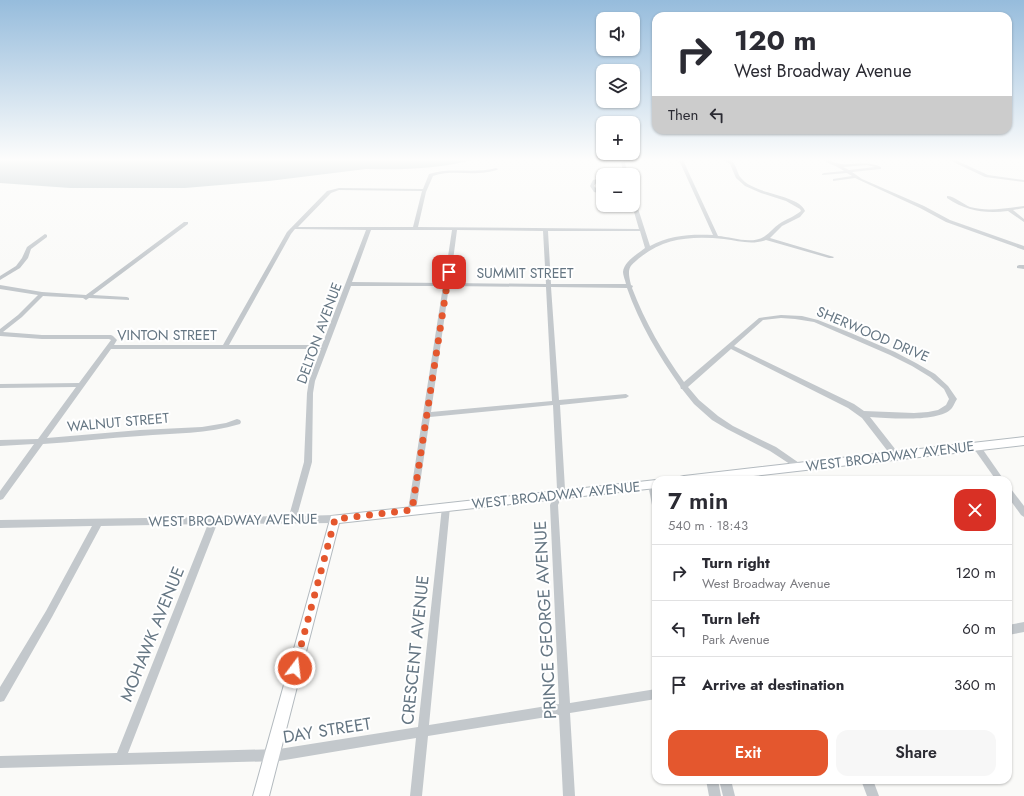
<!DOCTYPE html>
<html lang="en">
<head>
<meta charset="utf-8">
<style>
  :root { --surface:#fff; --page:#f7f7f7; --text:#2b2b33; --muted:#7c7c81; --line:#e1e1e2; --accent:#e4572e }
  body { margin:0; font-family:Jost,sans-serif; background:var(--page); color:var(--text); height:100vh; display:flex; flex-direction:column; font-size:15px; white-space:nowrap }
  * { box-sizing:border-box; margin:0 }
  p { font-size:13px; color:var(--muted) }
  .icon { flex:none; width:22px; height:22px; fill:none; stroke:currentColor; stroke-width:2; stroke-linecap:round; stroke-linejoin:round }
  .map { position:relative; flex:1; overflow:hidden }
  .sheet { position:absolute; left:652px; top:476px; width:360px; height:308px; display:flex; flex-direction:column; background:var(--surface); border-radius:12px; box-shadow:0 1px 3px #0004 }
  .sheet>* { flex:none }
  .hud { position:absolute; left:652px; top:12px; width:360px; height:122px; border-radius:12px; box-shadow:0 1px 3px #0004; background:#fff; color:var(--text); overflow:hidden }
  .tools { position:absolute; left:596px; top:12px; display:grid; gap:8px }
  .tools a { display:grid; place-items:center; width:44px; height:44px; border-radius:8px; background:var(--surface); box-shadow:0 1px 3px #0004; font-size:20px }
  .pin { position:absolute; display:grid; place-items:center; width:34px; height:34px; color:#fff; margin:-17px; border-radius:8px; box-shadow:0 2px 6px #0006 }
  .me { position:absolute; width:44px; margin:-22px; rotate:15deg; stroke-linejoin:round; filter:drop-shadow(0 0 3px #0008) }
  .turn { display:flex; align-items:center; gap:14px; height:84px; padding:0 16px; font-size:18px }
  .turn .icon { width:52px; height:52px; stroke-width:2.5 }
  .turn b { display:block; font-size:28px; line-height:34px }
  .then { display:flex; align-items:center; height:38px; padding:0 16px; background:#0003; gap:8px; font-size:15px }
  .round { display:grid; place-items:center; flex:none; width:42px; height:42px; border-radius:12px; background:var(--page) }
  .headline { display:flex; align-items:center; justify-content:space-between; height:68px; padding:0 16px }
  h1 { font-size:24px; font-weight:600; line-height:30px }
  .button { display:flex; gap:8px; margin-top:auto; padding:8px 16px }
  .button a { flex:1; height:46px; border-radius:12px; background:var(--accent); color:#fff; font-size:16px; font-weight:600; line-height:46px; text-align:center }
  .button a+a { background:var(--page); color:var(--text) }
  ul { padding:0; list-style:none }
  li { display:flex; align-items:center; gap:12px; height:56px; padding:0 16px; border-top:1px solid var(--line) }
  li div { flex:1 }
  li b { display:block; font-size:15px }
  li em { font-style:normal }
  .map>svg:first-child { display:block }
  .water { fill:#bbc7cb }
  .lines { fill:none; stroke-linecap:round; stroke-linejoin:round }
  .secondary-casing { stroke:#b3babf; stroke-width:2 }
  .minor { fill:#c3c8cc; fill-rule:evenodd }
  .secondary { fill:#fff; fill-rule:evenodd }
  .route { stroke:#e4572e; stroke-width:7; stroke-dasharray:0 12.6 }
  .labels { text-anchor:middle; stroke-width:4; stroke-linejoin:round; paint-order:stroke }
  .street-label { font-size:14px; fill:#657683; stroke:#fff }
  .near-street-label { font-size:17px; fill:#657683; stroke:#fff }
</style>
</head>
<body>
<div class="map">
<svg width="1024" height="796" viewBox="0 0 1024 796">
  <rect width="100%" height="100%" fill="#fafaf8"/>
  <!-- water -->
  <path class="water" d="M0,158H479C443,169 403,170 366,169L269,181L185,188H70L0,183Z"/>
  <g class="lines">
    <defs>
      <g id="secondary">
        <polygon points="1024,437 1024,445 719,480 679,480 680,477 684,476"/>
        <polygon points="656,480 656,488 339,523 269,796 253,796 331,516"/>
      </g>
    </defs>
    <!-- secondary casing -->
    <use href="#secondary" class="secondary-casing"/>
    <!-- minor -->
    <g class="minor">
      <polygon points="632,158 641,158 625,163 628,175 624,175 621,162"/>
      <path d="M678,158H682L718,236C732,237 752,245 765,236C770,233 774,227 779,224C786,219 794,217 801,211L800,209L786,201L761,193L745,186L736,178L730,164L724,160L715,158C727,158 733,158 737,170C738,173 739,176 741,178C745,183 751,186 756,188C768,194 801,198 805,211L800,217L782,226L770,238L834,257L833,258H829L766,240C752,245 739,241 724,239C695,236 666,237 642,256C628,267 627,268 631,285L633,286L632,288C645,322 663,353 684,382L759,318L781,315L802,316L818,320L851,333L895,352L916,363L935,374L948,386L957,399C955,402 954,405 952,408C940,423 888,418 870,417L899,454L900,456L899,458H893L862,418L848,408L731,349L688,387L699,400L718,416L733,426L776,447L802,465L803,467L802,469L799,470L770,451L727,429L712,420L694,404L682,389H681L680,386C659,356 639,323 627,288L551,287L559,400L626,394L629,396L626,398L560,405L565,489L558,505L570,703L656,689V699L570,713L575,796H563L559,715L428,736L422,796H410L416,738L279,761L0,768V756L117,753L208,524L101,526L52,617L4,701L0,702V687L46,611L92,526L0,528V520L289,516L304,462L307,393L309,381L321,349H111L47,438L140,430L202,427L226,423L237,419L240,420L241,422L240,424C207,434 174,433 140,436C108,438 75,442 43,444L3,499L0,500V491L34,444L0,446V440L38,439L76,387L0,388V384L79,383L111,340L109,339H42L0,336V329L18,315L38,295L0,289V285L42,292L86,295L184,222H188V224L93,295L127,297L129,298V300L89,298L86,300L83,298L43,296L22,317L3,332L42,335H111L113,336L117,340L114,345H223L287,232L327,191L339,188L423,189L429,174C451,167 474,174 496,168L498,169L497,170C475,177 454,169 433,176L426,192L418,227L639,229L632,205L633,198L635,199L650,246C670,235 691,234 713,235ZM339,190L422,191L413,227H298L331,193ZM295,229L366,230L322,345H229L291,234ZM371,230H452L444,283L352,282ZM457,230L543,231L546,284L450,283ZM548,231H640L645,248C638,254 624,261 623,272C623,275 625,280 626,284H551ZM351,286H443L408,510L409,512L412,513L415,512L416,510L430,417L553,405L557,489L550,505L559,704L429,725L450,507L449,505L446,504L443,505L442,507L418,727L279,749L128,753L217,524L335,523L338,522L339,519L338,516L335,515L297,516L312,462L313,393L315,381ZM449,286L546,287L552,401L431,412ZM781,318L795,319L814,322L890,355L912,366L930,377L944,389L949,399L946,405L938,410L928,412L914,413L864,411L854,404L734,346L763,320Z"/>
      <path d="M821,158H826C841,171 864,158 881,167V169L852,172L862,179L924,206L950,220L1024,246V250L946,222L920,208L855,178L833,181V179L852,176L847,173L822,175V174L824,173L844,171C836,165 829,165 821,158ZM867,165L875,167L849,170L843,167Z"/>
      <polygon points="945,158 951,158 988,175 1024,180 1024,182 985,177"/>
      <polygon points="603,178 603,180 597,182 594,186 598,190 603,192 603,194 594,192 590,186 593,180"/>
      <path d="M947,196C954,196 963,204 970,207C988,212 1006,208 1024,206V208L1013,210L1024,219V222L1008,211C986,214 966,211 947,198Z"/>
      <polygon points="45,234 47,235 47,237 31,249 28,258 20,268 0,280 0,276 16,266 22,258 27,247"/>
      <polygon points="1019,265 1024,265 1024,269 1017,268 1017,266"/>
      <polygon points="976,443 979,444 1004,480 996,480 972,446 973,444"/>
      <polygon points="754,469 757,470 761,480 753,480 750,472 751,470"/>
      <polygon points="652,481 655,482 656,484 656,508 653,507 652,505 648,484 649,482"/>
      <polygon points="1008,488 1011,489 1024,506 1024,517 1021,515 1008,497"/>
      <polygon points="1024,622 1024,632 1008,635 1008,625"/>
      <polygon points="706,780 718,780 721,796 709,796"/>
      <polygon points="719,780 731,780 735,796 723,796"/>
      <polygon points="861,780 873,780 879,796 867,796"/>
    </g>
    <!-- secondary -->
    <use href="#secondary" class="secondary"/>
  </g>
  <!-- sky -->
  <linearGradient id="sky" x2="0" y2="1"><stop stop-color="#96bcdc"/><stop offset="0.59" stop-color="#fdfdfc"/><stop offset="1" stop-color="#fdfdfc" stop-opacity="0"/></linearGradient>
  <rect width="1024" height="270" fill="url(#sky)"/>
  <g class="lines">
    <!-- route -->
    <polyline class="route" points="295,668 335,519 412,510 449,272"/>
  </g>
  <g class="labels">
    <!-- street labels -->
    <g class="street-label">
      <text x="525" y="278">SUMMIT STREET</text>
      <text transform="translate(319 333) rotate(-70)" y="5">DELTON AVENUE</text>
      <text transform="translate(873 334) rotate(23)" y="5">SHERWOOD DRIVE</text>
      <text x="167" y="340">VINTON STREET</text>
      <text transform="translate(118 422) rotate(-5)" y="5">WALNUT STREET</text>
      <text transform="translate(890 456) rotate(-7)" y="5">WEST BROADWAY AVENUE</text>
      <text transform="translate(556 495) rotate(-6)" y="5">WEST BROADWAY AVENUE</text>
      <text transform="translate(233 520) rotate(-1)" y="5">WEST BROADWAY AVENUE</text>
    </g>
    <!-- near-street labels -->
    <g class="near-street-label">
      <text transform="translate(545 620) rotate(-93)" y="6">PRINCE GEORGE AVENUE</text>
      <text transform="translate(152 634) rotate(-68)" y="6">MOHAWK AVENUE</text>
      <text transform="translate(415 650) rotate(-84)" y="6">CRESCENT AVENUE</text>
      <text transform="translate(327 730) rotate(-9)" y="6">DAY STREET</text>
    </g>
  </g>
</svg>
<div class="tools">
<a><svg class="icon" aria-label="sound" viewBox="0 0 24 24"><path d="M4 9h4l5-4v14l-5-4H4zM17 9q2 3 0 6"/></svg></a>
<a><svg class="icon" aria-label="layers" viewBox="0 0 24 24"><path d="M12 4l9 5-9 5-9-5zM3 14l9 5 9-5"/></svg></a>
<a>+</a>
<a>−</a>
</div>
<div class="pin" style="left:449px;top:272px;background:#d93025"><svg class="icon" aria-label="arrive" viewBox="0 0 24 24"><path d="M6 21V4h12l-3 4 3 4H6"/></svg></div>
<svg class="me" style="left:295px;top:668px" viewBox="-20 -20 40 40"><circle r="17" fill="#e4572e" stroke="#fff" stroke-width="3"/><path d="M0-11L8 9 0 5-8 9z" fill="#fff"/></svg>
<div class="hud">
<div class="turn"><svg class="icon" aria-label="right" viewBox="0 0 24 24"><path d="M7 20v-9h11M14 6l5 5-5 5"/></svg><div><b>120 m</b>West Broadway Avenue</div></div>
<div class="then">Then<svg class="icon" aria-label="left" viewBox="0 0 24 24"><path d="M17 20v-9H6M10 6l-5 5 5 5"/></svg></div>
</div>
<section class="sheet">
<div class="headline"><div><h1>7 min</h1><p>540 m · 18:43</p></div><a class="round" style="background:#d93025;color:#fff"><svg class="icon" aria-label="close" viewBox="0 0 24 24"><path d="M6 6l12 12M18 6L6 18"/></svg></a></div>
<ul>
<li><svg class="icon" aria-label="right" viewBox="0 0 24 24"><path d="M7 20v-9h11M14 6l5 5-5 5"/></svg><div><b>Turn right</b><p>West Broadway Avenue</p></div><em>120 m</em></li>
<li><svg class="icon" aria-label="left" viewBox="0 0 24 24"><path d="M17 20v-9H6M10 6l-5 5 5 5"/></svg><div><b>Turn left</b><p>Park Avenue</p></div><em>60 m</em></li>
<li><svg class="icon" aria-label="arrive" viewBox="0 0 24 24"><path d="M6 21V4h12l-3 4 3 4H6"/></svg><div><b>Arrive at destination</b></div><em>360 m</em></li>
</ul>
<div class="button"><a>Exit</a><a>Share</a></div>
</section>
</div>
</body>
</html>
